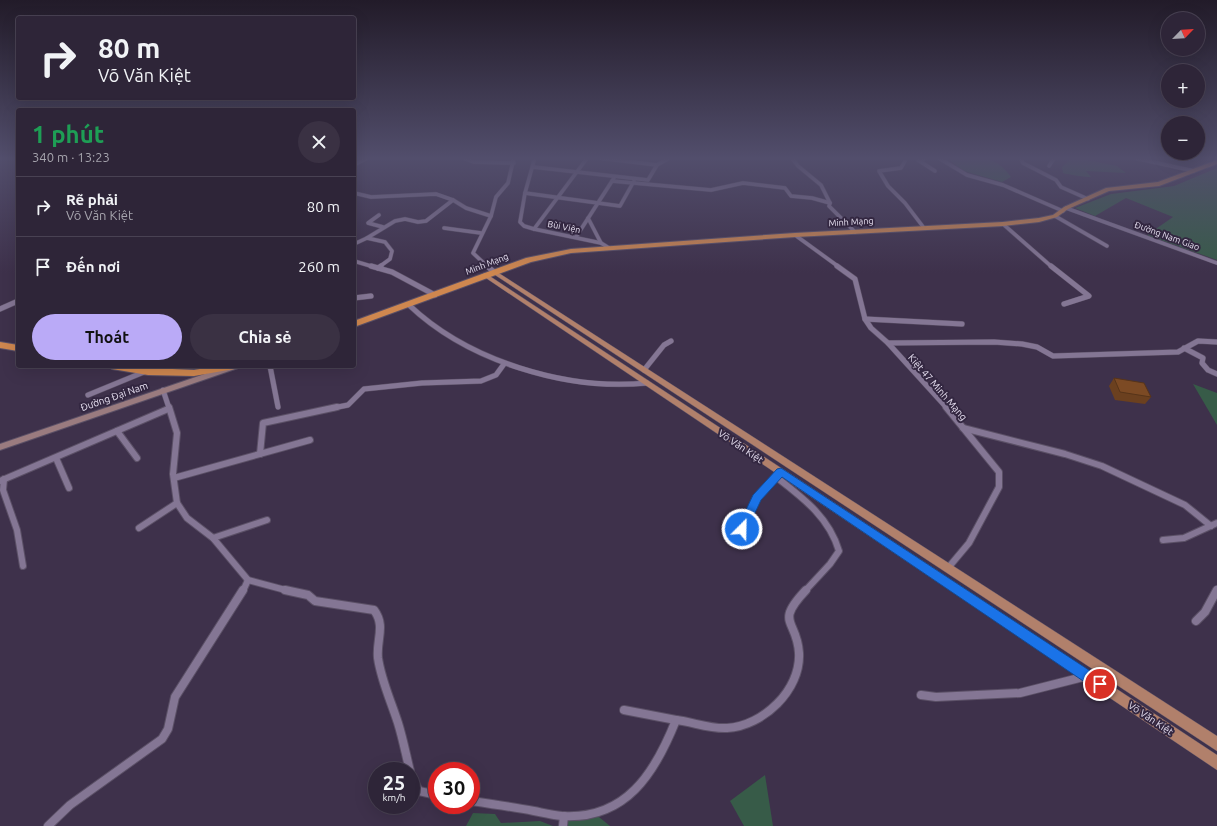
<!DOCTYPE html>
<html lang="vi">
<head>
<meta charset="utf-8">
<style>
  :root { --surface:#2e2538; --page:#3a3143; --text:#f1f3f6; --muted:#a7a5ae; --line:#494253; --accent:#baaaf7 }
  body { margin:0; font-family:Ubuntu,sans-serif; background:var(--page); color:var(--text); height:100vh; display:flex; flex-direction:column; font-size:15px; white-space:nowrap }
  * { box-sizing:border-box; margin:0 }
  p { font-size:13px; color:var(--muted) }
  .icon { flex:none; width:22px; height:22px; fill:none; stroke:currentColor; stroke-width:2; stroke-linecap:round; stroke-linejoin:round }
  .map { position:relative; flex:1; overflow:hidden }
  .sheet { position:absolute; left:16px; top:108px; width:340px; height:260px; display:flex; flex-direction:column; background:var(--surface); border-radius:4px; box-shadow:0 4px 16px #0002,0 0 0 1px var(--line) }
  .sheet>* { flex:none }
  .guide { position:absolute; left:16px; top:16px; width:340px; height:84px; border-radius:4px; box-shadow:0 4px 16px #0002,0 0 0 1px var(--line); background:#2e2538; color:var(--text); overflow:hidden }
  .needle { width:26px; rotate:65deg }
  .controls { position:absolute; left:1161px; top:12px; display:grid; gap:8px }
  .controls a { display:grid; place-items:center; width:44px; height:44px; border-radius:50%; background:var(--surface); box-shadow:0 4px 16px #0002,0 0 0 1px var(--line); font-size:20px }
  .speed { position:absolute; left:368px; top:762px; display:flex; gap:8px; font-size:20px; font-weight:700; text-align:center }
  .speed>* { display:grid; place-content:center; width:52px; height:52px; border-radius:50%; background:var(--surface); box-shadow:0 4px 16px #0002,0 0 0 1px var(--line); line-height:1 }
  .speed small { font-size:10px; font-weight:400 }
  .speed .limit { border:6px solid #d22; background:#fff; color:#111 }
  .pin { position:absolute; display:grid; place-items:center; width:34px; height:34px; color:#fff; margin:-17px; border:2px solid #fff; border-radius:50%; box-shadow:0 1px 4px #0007 }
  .me { position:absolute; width:44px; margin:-22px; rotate:23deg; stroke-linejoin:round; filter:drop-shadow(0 0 3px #0008) }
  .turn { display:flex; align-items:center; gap:14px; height:84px; padding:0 16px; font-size:18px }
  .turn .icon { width:52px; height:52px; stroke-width:2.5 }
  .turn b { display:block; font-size:28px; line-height:34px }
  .round { display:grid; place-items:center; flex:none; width:42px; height:42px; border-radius:21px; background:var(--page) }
  .headline { display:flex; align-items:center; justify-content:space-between; height:68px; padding:0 16px }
  h1 { font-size:24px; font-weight:700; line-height:30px; color:#1e9e55 }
  .action { display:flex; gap:8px; margin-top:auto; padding:8px 16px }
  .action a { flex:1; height:46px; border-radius:24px; background:var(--accent); color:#111; font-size:16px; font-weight:700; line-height:46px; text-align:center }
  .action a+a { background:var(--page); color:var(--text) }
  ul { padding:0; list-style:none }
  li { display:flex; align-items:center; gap:12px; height:60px; padding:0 16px; border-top:1px solid var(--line) }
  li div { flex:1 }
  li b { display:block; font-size:15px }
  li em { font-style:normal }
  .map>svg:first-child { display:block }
  .green { fill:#375b48 }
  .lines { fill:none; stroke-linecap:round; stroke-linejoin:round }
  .street-far3-casing { stroke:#5b5066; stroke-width:4.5 }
  .street-far2-casing { stroke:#5b5066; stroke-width:6 }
  .street-far1-casing { stroke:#5b5066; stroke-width:8 }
  .street-casing { stroke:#5b5066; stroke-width:10 }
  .secondary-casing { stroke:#5b5066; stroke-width:2 }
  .primary-casing { stroke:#5b5066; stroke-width:1 }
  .highway-casing { stroke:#5b5066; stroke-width:2 }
  .street-far3 { stroke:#847694; stroke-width:3.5 }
  .street-far2 { stroke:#847694; stroke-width:5 }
  .street-far1 { stroke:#847694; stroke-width:6 }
  .street { stroke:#847694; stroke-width:8 }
  .secondary { fill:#9a7b7f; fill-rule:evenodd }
  .primary { fill:#b1806b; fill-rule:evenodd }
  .highway { fill:#cf874f; fill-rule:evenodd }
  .wall { fill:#6b401f }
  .building { fill:#7c4a24; stroke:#573419 }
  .route { fill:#1a73e8; stroke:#114b97 }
  .labels { text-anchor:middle; stroke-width:4; stroke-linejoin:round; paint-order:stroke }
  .far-street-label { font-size:9px; fill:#e6dff0; stroke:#332741 }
  .street-label { font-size:10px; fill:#e6dff0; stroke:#332741 }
</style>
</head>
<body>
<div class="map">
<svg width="1217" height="826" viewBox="0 0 1217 826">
  <rect width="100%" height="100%" fill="#3e314b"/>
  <!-- green -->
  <g class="green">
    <path d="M945,157C971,157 994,152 1011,177L1002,182L964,171Z"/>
    <path d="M1072,157L1117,166L1126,173L1086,171L1091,177C1088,178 1066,174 1063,173L1062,167Z"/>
    <polygon points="1217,168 1217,260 1147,235 1173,217 1126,198 1095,216 1075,208 1111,194 1174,186"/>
    <polygon points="1193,384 1217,393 1217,425"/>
    <polygon points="765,775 773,826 744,826 730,801"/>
    <polygon points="473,813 495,814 501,823 540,821 553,826 466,826"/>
    <polygon points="577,813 594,813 610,826 557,826"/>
  </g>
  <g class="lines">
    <defs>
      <g id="street-far3">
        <polyline points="461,157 474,162 514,163"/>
        <polyline points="535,157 525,193 520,222 524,226 534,229 601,243"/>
        <polyline points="591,157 657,165 671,157"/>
        <polyline points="791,157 798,166 821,185 830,203 829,206 855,232"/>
        <polyline points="930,157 918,160 935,171"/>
        <polyline points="937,157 967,175 1003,185 1063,211"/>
        <polyline points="1023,157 1021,159 1023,163 1056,180 1061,187 1088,199"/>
        <polyline points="1130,157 1194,171"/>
        <polyline points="905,161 901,168 879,171 888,186 905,203 924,228"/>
        <polyline points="354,165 369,157"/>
        <polyline points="1049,166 1055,157"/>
        <polyline points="533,167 648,180 657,165"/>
        <polyline points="612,181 711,190 743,183 785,188 791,196 812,198 830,203"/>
        <polyline points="354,193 371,197 436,194 453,200 466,208 491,216"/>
        <polyline points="525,193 620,206 634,181"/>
        <polyline points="1066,208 1217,263"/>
        <polyline points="379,215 368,223 383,227"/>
        <polyline points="1055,216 1107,246"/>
        <polyline points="588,218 601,243 609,248"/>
        <polyline points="1003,224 1052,267"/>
        <polyline points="444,228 481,233"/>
        <polyline points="534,229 588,157"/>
        <polyline points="795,235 839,267"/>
        <polyline points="576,237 614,178"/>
        <polyline points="354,244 367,238"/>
        <polyline points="354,261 374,267"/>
        <polyline points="379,267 390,259 392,251 385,242 367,238 395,221 405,219 418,222 426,221 453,200"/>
        <polyline points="488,267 473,253 491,216 496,197 508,183 514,157"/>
      </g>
      <g id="street-far2">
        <polyline points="371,266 392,272 435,295"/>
        <polyline points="487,266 494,272"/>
        <polyline points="837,266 855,279 865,319 871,328 888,343 947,408"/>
        <polyline points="1051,266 1089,296 1064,304"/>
        <polyline points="378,268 381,266"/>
        <polyline points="354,298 371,296"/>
        <path d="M409,305C468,361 566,391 647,383"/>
        <polyline points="0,309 18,301"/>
        <polyline points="865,319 962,324"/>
        <polyline points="888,343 994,342 1022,344 1037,347 1053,356 1178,352 1198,341 1217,342"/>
        <polyline points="1184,348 1203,358 1202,363 1208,370 1217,374"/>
        <polyline points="270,366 278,407"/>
        <polyline points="644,370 664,345 671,341"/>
        <polyline points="163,390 169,408"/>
        <polyline points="88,395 144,372"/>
        <polyline points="333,408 348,405 364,389 422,383 481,381 496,375 504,364"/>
      </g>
      <g id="street-far1">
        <polyline points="169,407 177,433 173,474 177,503 187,518 213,538 248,580 289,591"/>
        <polyline points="946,407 999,472 999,487 969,543 948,568"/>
        <polyline points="963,428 1065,454 1102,466 1185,505 1211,526"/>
        <polyline points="117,431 137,458"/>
        <polyline points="260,454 263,423 337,407"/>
        <polyline points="56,458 69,488"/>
        <path d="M776,477C803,498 829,517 839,551L830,564L805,591"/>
        <polyline points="174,478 310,440"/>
        <polyline points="4,479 3,490 17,530 23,566"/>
        <polyline points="0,481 168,409"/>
        <polyline points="139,528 177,503"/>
        <polyline points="213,538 267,520"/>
        <polyline points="739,538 757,498 777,476"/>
        <polyline points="1163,540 1184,538 1217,523"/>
        <polyline points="243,591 248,580"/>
      </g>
      <g id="street">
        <path d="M285,590L308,595L315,601L374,610C386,626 376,640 378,658C381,680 391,701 398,723C403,739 406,755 410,771"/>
        <polyline points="1196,621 1205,612 1217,590"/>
        <polyline points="921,695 936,697 1020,693 1087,676"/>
        <polyline points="624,710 676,720"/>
        <polyline points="411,776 419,791 437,795"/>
        <path d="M471,801C492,804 513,807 534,811C544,813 552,815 562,816C626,820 655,773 676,720C693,722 710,729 727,728C763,726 801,690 799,653C797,619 774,624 806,590"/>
        <polyline points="48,826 70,805 162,739 168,729 175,697 243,590"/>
        <polyline points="563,826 564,816"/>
      </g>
      <polygon id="secondary" points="228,366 239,366 238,368 0,450 0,444"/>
      <g id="primary">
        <polygon points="494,270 1217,736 1217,751 492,273 492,271"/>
        <polygon points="485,273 1217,755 1217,770 483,276 481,275"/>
      </g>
      <g id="highway">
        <polygon points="1217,160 1217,164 1159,186 1109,191 1068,209 1057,217 1039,222 1003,226 795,237 571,253 531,262 354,327 354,321 526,258 571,249 795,233 1003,222 1039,218 1053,215 1064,207 1106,188 1158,182"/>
        <polygon points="0,342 18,345 18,351 0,348"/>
        <polygon points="107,366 194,370 217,366 239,366 234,369 194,376 148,375 112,369"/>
      </g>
    </defs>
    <!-- street-far3 casing -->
    <use href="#street-far3" class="street-far3-casing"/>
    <!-- street-far2 casing -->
    <use href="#street-far2" class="street-far2-casing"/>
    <!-- street-far1 casing -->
    <use href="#street-far1" class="street-far1-casing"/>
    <!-- street casing -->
    <use href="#street" class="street-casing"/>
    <!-- secondary casing -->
    <use href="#secondary" class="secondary-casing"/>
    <!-- primary casing -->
    <use href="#primary" class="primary-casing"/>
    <!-- highway casing -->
    <use href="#highway" class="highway-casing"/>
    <!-- street-far3 -->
    <use href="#street-far3" class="street-far3"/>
    <!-- street-far2 -->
    <use href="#street-far2" class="street-far2"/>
    <!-- street-far1 -->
    <use href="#street-far1" class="street-far1"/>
    <!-- street -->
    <use href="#street" class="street"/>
    <!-- secondary -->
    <use href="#secondary" class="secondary"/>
    <!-- primary -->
    <use href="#primary" class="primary"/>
    <!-- highway -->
    <use href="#highway" class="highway"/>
  </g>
  <!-- wall -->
  <polygon class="wall" points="1114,378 1151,397 1145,404 1115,400 1109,386"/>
  <!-- building -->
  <polygon class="building" points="1114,378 1144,383 1151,397 1120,392"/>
  <!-- sky -->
  <linearGradient id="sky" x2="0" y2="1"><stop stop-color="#221b29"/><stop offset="0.58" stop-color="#524e6c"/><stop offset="1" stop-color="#524e6c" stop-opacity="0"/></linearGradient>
  <rect width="1217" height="273" fill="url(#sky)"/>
  <!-- route -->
  <polygon class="route" points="781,468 1104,680 1106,684 1104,689 1100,691 1095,689 782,477 761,500 746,532 738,532 737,529 753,495 777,469"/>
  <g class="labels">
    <!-- far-street labels -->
    <g class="far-street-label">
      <text transform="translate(851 222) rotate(-3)" y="3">Minh Mạng</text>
      <text transform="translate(564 227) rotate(11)" y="3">Bùi Viện</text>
      <text transform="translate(1167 236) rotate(20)" y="3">Đường Nam Giao</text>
      <text transform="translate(487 264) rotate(-21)" y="3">Minh Mạng</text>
    </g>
    <!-- street labels -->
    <g class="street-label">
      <text transform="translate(938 387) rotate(49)" y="4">Kiệt 47 Minh Mạng</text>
      <text transform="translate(114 396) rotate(-19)" y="4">Đường Đại Nam</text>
      <text transform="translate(741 446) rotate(34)" y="4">Võ Văn Kiệt</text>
      <text transform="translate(1151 718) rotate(34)" y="4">Võ Văn Kiệt</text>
    </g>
  </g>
</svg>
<div class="controls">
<a><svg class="needle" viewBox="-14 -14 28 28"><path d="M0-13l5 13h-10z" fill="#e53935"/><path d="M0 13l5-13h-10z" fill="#a7a5ae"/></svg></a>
<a>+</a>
<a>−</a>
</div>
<div class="speed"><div>25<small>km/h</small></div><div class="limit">30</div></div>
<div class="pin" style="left:1100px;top:684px;background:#d93025"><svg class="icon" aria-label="arrive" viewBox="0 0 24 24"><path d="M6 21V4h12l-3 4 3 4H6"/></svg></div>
<svg class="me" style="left:742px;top:529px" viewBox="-20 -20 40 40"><circle r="17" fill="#1a73e8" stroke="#fff" stroke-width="3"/><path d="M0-11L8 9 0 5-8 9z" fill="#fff"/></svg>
<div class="guide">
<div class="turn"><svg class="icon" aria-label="right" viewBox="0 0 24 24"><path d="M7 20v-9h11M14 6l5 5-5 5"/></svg><div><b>80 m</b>Võ Văn Kiệt</div></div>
</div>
<section class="sheet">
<div class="headline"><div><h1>1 phút</h1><p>340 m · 13:23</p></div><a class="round"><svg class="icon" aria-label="close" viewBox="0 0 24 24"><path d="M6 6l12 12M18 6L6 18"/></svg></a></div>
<ul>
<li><svg class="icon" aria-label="right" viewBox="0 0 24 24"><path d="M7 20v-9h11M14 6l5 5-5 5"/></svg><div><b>Rẽ phải</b><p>Võ Văn Kiệt</p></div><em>80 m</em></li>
<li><svg class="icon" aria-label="arrive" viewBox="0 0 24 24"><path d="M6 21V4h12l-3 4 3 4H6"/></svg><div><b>Đến nơi</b></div><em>260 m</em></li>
</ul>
<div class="action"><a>Thoát</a><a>Chia sẻ</a></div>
</section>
</div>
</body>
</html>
